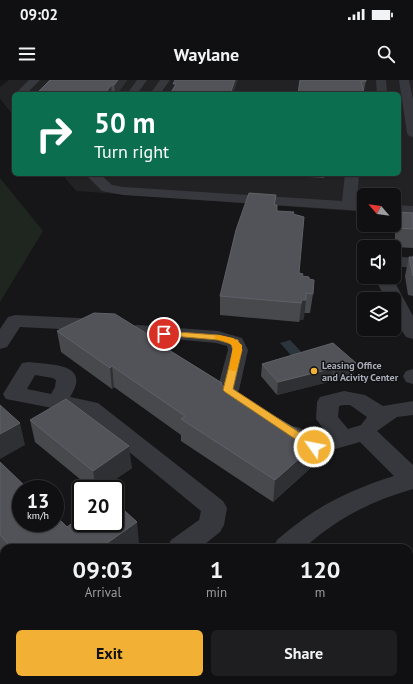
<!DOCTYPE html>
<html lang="en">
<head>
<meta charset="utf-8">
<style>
  :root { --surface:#101012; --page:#1e1e20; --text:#f1f3f6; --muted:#9c9d9f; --line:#303032; --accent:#f2b134 }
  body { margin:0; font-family:"PT Sans",sans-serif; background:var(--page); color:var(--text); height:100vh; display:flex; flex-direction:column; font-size:15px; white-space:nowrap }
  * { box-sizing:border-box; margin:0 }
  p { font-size:13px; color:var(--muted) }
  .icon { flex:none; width:22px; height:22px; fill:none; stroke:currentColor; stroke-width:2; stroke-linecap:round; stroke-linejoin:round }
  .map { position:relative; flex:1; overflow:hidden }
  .panel { position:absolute; left:0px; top:464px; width:413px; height:140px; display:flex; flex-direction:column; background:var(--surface); border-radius:12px 12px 0 0; box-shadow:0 1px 3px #0004,0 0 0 1px var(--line) }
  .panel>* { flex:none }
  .hud { position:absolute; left:12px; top:12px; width:389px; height:84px; border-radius:6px; box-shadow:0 1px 3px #0004,0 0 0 1px var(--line); background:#0b6e4f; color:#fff; overflow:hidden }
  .needle { width:26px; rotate:298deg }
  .fabs { position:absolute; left:357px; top:108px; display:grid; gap:8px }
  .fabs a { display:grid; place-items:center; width:44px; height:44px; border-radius:6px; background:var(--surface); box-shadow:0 1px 3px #0004,0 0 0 1px var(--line); font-size:20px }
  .speed { position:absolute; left:12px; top:400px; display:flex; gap:8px; font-size:20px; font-weight:700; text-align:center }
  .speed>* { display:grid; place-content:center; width:52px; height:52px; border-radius:50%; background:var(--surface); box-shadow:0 1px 3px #0004,0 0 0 1px var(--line); line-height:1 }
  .speed small { font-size:10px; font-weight:400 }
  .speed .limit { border:2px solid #111; border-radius:6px; background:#fff; color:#111 }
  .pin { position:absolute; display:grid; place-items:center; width:34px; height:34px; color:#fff; margin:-17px; border:2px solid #fff; border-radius:50%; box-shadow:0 1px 4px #0007 }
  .me { position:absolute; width:44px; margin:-22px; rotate:303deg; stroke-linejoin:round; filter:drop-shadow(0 0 3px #0008) }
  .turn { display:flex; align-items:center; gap:14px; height:84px; padding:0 16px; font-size:18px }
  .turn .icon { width:52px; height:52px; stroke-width:2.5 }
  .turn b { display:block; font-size:28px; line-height:34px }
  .eta { display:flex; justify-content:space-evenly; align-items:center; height:68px; text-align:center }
  .eta b { font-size:24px; font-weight:700; line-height:28px }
  .cta { display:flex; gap:8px; margin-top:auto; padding:8px 16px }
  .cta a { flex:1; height:46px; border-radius:6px; background:var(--accent); color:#111; font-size:16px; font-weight:700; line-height:46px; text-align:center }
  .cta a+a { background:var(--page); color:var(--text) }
  .status { display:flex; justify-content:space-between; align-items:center; height:28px; padding:0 20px; background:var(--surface); direction:ltr }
  .status svg { height:11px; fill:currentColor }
  header { display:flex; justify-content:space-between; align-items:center; height:52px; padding:0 16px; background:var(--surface); font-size:18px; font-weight:700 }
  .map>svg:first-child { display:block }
  .built { fill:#222225 }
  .green { fill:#1e261f }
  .water { fill:#2c353c }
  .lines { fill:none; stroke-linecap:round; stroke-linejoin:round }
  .minor { fill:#37383d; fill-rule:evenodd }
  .wall { fill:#47494d }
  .shaded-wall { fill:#2f3033 }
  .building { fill:#525359; stroke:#5f6168 }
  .route { fill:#f2b134; stroke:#9d7322 }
  .slow { fill:#f59e0b }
  .poi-dot { fill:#f2b134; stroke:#111113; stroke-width:1.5 }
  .labels { text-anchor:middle; stroke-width:3; stroke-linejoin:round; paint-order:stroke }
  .poi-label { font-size:10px; font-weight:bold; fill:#a8adb8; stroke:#111113; text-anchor:start }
</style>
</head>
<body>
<div class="status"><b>09:02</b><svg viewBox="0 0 49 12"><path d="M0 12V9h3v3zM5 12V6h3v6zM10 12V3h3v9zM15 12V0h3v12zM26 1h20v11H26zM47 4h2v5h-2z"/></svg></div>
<header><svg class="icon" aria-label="menu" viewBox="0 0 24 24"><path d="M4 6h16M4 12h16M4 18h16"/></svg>Waylane<svg class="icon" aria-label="search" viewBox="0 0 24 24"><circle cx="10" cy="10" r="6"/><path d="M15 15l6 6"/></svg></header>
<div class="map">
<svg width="413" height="604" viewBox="0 0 413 604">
  <rect width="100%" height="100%" fill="#161618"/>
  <!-- built -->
  <g class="built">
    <polygon points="9,0 413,0 413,136 394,134 394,115 364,115 364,132 76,111 62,94 399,94 399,14 14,14 14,36 0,19 0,7"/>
    <polygon points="175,600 359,600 363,604 171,604"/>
  </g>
  <!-- green -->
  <polygon class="green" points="0,98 43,151 0,222"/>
  <!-- water -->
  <g class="water">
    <polygon points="290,260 308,279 297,282 280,263"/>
    <polygon points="409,504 413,507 413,585 409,589"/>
  </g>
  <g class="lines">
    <!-- minor -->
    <g class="minor">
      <polygon points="29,0 40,0 26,14 15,14"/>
      <polygon points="137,0 147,0 137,14 127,14"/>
      <polygon points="160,0 170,0 160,14 150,14"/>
      <polygon points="376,0 386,0 387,14 377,14"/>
      <polygon points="399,0 409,0 413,20 413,57 409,56 407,53"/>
      <polygon points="85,94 100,94 112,105 123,107 342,121 345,94 359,94 357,122 364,123 364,131 123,115 102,111"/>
      <polygon points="394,125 413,126 413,134 394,133"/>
      <polygon points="394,176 413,178 413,188 394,186"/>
      <path d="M374,197H392L413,236V259L406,257C397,244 394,235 394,219H386Z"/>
      <polygon points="15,235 99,239 106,241 109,245 106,249 99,251 20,247 7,267 0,269 0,249 8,237"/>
      <polygon points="137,245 218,251 242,258 248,270 239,310 236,315 228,317 220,315 217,310 228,270 227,266 216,263 130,255 127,251 130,247"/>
      <path d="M29,282C52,285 92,283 70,317L98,323L223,421L227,428L224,445L220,452L200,468H167L171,460L199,440L201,431L83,334L6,319L3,314L22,283ZM35,295L53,298L56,300L55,307L51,314L27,309Z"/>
      <polygon points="413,289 413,304 406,302 403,296 406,291"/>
      <path d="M344,311L365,315L383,326L413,321V335L397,337L377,351L413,385V409C371,421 336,439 304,468H273L277,460C315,427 346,411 394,396L360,362L314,375L306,373L285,359L282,353L285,347C298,344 306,351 317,358L328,355L316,339L317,322L320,317ZM344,325H350L367,337L361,345L348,349L338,337L339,326Z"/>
      <polygon points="0,554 4,555 4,600 19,600 18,604 0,604"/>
      <polygon points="111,600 146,600 144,604 109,604"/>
      <polygon points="307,600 341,600 343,604 309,604"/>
    </g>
  </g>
  <!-- wall -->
  <g class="wall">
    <polygon points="127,0 117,14 36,14"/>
    <polygon points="300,0 366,1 364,10 363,10 364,14 298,14"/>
    <polygon points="259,94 325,94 324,98"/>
    <polygon points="276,115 275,125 277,131 293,134 299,193 302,196 309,199 313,214 310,233 304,233 304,239 300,240 299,242 220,235 220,216"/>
    <polygon points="398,132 413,133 413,168 395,167 395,151"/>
    <polygon points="413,175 413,216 408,215 405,196 409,177 412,177"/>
    <polygon points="57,251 157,260 158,263 222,303 222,305 315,384 273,422 181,361 181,355 114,307 112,309 61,272"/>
    <polygon points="356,283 353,295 333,302 332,301 277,315 261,296 262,284"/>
    <polygon points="30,340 132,388 101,409 92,409 35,362"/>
    <polygon points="0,382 67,447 139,463 133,468 4,468 4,474 0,470"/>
  </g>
  <!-- shaded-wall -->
  <g class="shaded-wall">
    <polygon points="118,0 127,0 117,14 115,14 114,5"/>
    <polygon points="235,0 238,0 233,14 230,14"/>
    <polygon points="111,5 112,14 105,14"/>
    <polygon points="302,220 306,220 304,239 300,240 299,242"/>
    <polygon points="356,283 353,295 333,302 335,289"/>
    <polygon points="112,286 114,307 112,309 110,288"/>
    <polygon points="334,288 332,301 277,315 278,302"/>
    <polygon points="20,343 25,365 0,379 0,354"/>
    <polygon points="318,362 315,384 273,422 275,400"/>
    <polygon points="129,366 132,388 101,409 96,409 93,391"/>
    <polygon points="137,442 139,463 133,468 100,468"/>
  </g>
  <!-- building -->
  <g class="building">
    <polygon points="50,0 118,0 114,5 111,5 105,14 36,14"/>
    <polygon points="175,0 235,0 230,14 170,14 176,4 173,4"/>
    <polygon points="300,0 366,0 366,1 361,1 364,13 358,13 358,14 298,14"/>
    <polygon points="249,113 276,115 274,125 277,125 277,131 294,132 293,134 304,137 299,193 303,194 302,196 309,197 309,199 314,200 313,214 306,213 306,220 302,220 301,223 220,216 236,150"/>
    <polygon points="398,132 413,133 413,149 398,148"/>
    <polygon points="409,177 413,177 413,196"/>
    <polygon points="94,233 115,234 157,260 156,262 222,303 220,304 318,362 275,400 181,339 185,336 112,286 110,288 57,251"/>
    <polygon points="333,263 356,283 335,289 334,288 278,302 262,284"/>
    <polygon points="66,319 129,366 93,391 30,340"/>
    <polygon points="0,325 20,343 0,354"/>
    <polygon points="0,382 28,409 21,409 21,443 55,443 55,435 67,447 81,437 81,443 115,443 115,422 137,442 100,468 12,468 0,455"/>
    <polygon points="237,600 300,600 304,604 231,604"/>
  </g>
  <!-- route -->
  <polygon class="route" points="164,251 218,255 238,260 242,270 233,309 317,364 319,367 317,369 310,369 225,312 223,310 233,270 231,264 218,260 161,255 160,254 161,252"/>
  <!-- slow -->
  <polygon class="slow" points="219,255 233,258 242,265 242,270 236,291 233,291 229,289 233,266 227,262 216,259 214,257"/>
  <!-- markers -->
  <circle class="poi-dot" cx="314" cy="291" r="4"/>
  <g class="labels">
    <!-- poi labels -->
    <g class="poi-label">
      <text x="322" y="289">Leasing Office<tspan x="322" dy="12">and Acivity Center</tspan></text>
    </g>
  </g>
</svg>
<div class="fabs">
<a><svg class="needle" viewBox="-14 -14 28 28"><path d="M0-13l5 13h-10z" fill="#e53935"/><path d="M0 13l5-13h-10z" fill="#9c9d9f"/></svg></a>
<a><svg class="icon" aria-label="sound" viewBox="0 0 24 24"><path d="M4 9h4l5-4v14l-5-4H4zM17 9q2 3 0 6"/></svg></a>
<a><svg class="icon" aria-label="layers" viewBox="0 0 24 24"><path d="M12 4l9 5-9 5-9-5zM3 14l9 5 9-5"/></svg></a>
</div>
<div class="speed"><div>13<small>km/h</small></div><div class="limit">20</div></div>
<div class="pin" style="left:164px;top:254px;background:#d93025"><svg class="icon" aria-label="arrive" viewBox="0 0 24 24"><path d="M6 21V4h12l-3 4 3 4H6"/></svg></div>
<svg class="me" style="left:314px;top:367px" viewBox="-20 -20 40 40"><circle r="17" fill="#f2b134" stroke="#fff" stroke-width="3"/><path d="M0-11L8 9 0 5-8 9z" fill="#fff"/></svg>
<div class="hud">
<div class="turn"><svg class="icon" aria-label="right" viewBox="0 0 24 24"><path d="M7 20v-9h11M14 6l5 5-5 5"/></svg><div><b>50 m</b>Turn right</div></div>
</div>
<section class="panel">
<div class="eta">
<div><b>09:03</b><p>Arrival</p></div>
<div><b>1</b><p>min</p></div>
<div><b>120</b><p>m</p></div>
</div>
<div class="cta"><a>Exit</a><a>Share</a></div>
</section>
</div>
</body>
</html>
